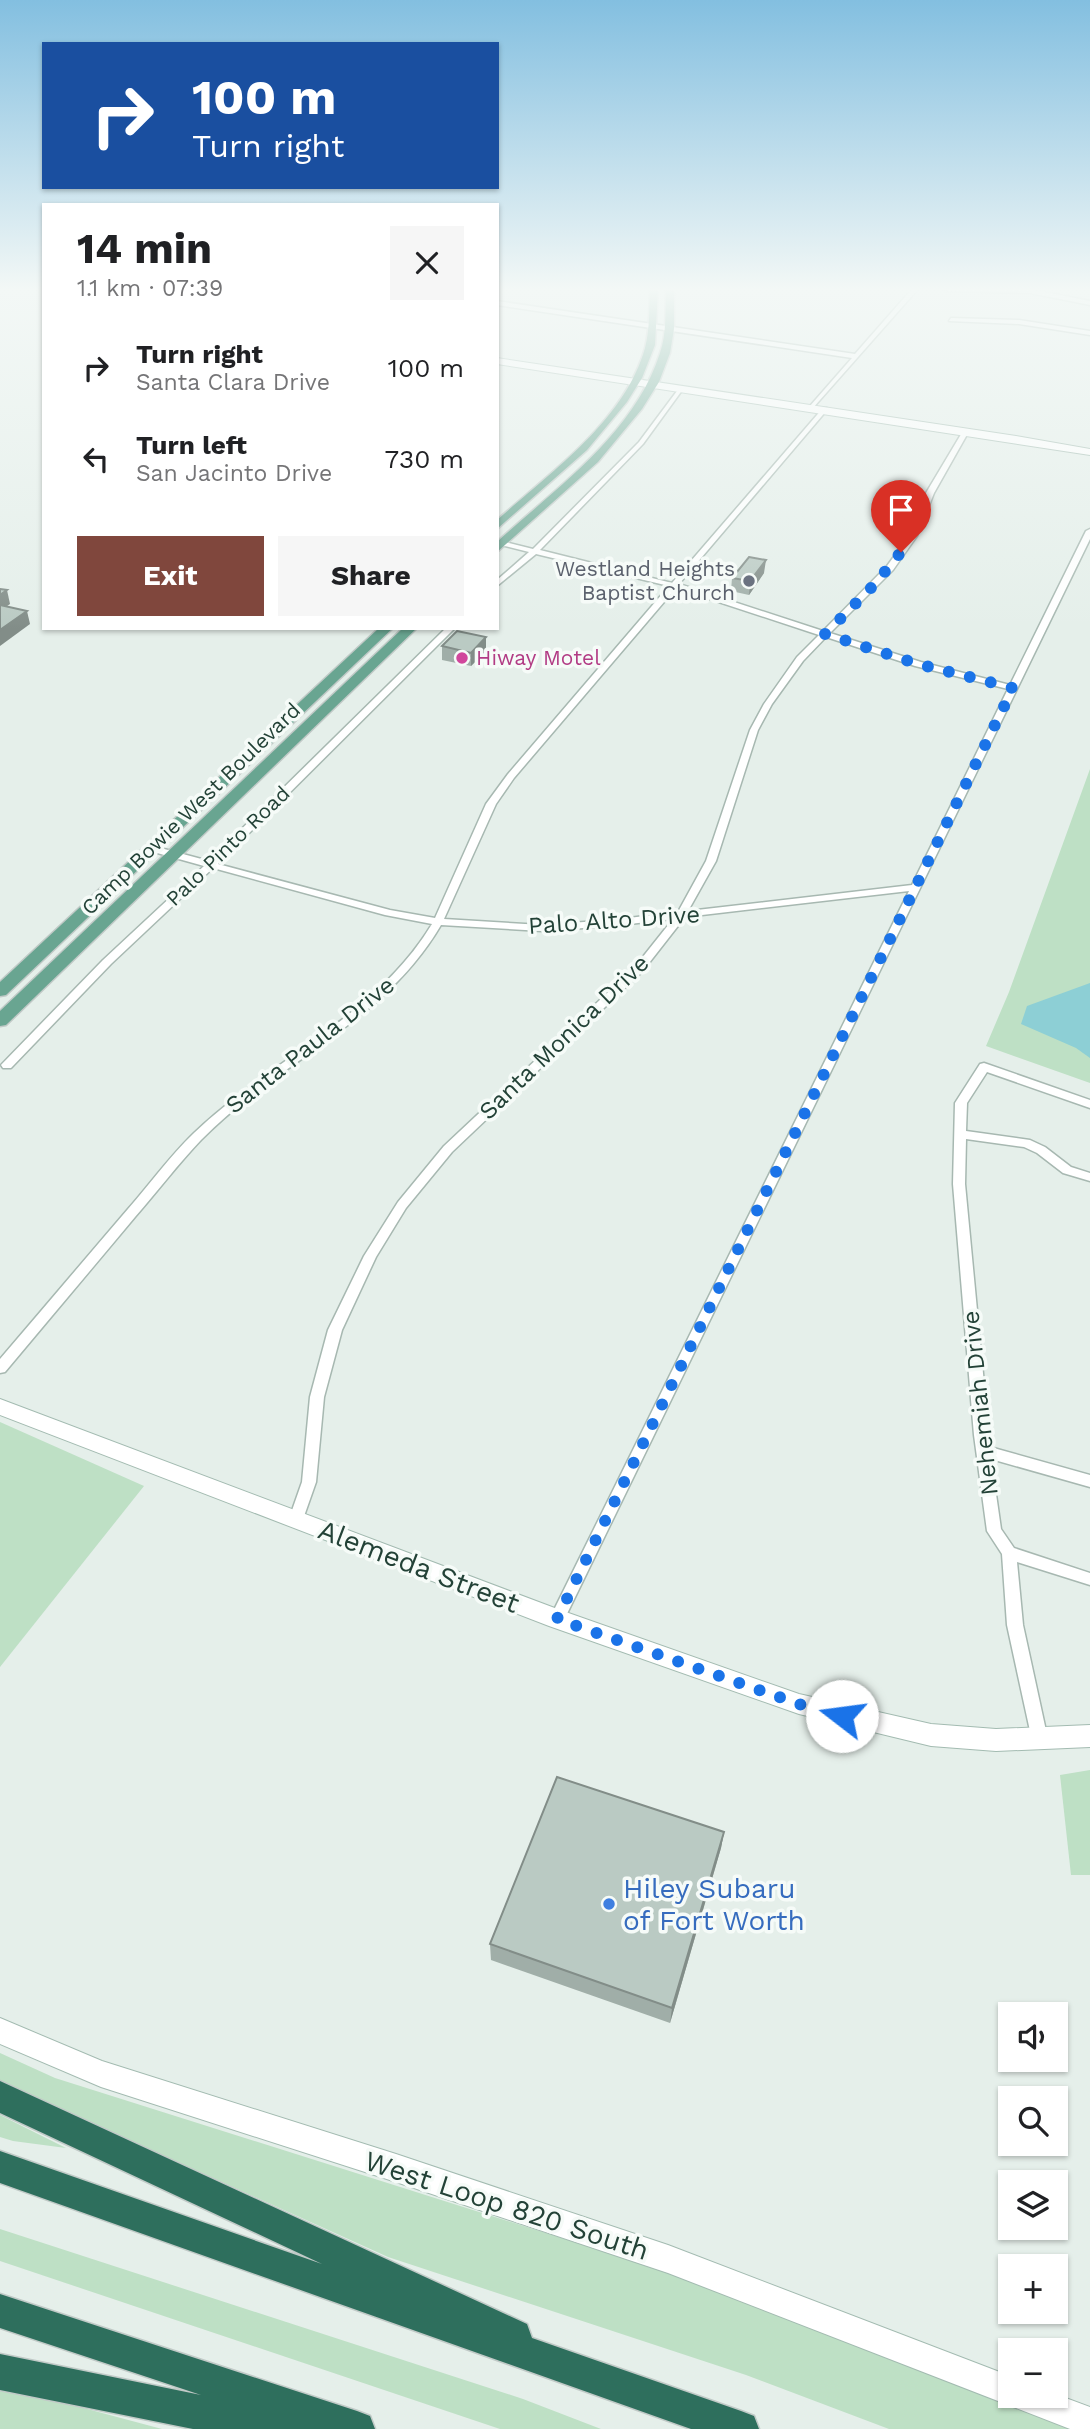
<!DOCTYPE html>
<html lang="en">
<head>
<meta charset="utf-8">
<style>
  :root { --surface:#fff; --page:#f6f6f6; --text:#202124; --muted:#757577; --accent:#80473d }
  body { margin:0; font-family:"Work Sans",sans-serif; background:var(--page); color:var(--text); height:100vh; display:flex; flex-direction:column; font-size:26px; white-space:nowrap }
  * { box-sizing:border-box; margin:0 }
  p { font-size:23px; color:var(--muted) }
  .icon { flex:none; width:38px; height:38px; fill:none; stroke:currentColor; stroke-width:2; stroke-linecap:round; stroke-linejoin:round }
  .map { position:relative; flex:1; overflow:hidden }
  .sheet { position:absolute; left:42px; top:203px; width:457px; height:427px; display:flex; flex-direction:column; background:var(--surface); border-radius:0px; box-shadow:0 2px 5px #0004 }
  .sheet>* { flex:none }
  .hud { position:absolute; left:42px; top:42px; width:457px; height:147px; border-radius:0px; box-shadow:0 2px 5px #0004; background:#1a4fa0; color:#fff; overflow:hidden }
  .fabs { position:absolute; left:998px; top:2002px; display:grid; gap:14px }
  .fabs a { display:grid; place-items:center; width:70px; height:70px; border-radius:0px; background:var(--surface); box-shadow:0 2px 5px #0004; font-size:35px }
  .pin { position:absolute; display:grid; place-items:center; width:60px; height:60px; color:#fff; margin:-72px -30px; border-radius:50% 50% 50% 0; rotate:-45deg; box-shadow:0 0 7px #0007 }
  .pin .icon { rotate:45deg }
  .me { position:absolute; width:77px; margin:-38px; rotate:285deg; stroke-linejoin:round; filter:drop-shadow(0 0 5px #0008) }
  .turn { display:flex; align-items:center; gap:24px; height:147px; padding:0 35px; font-size:32px }
  .turn .icon { width:91px; height:91px; stroke-width:2.5 }
  .turn b { display:block; font-size:49px; line-height:60px }
  .round { display:grid; place-items:center; flex:none; width:74px; height:74px; border-radius:0px; background:var(--page) }
  .summary { display:flex; align-items:center; justify-content:space-between; height:119px; padding:0 35px }
  h1 { font-size:42px; font-weight:700; line-height:52px }
  .primary-button { display:flex; gap:14px; margin-top:auto; padding:14px 35px }
  .primary-button a { flex:1; height:80px; border-radius:0px; background:var(--accent); color:#fff; font-size:28px; font-weight:700; line-height:80px; text-align:center }
  .primary-button a+a { background:var(--page); color:var(--text) }
  ul { padding:0; list-style:none }
  li { display:flex; align-items:center; gap:21px; height:91px; padding:0 35px }
  li div { flex:1 }
  li b { display:block; font-size:26px }
  li em { font-style:normal }
  .map>svg:first-child { display:block }
  .green { fill:#bee0c5 }
  .water { fill:#8dcfd5 }
  .lines { fill:none; stroke-linecap:round; stroke-linejoin:round }
  .street-casing { stroke:#a7b8b1; stroke-width:3 }
  .secondary-casing { stroke:#a3bbb1; stroke-width:2 }
  .primary-casing { stroke:#c1cac7; stroke-width:3 }
  .highway-casing { stroke:#c1cac7; stroke-width:3 }
  .street { fill:#fff; fill-rule:evenodd }
  .secondary { fill:#fff; fill-rule:evenodd }
  .primary { fill:#69a591; fill-rule:evenodd }
  .highway { fill:#2e6f5d; fill-rule:evenodd }
  .wall { fill:#a0aea8 }
  .shaded-wall { fill:#828d88 }
  .building { fill:#bacac3; stroke:#828d88; stroke-width:2 }
  .route { stroke:#1a73e8; stroke-width:12; stroke-dasharray:0 21.6 }
  .worship-dot { fill:#6b7280; stroke:#f6fbf8; stroke-width:2.5 }
  .hotel-dot { fill:#d1479c; stroke:#f6fbf8; stroke-width:2.5 }
  .shop-dot { fill:#3f7fe0; stroke:#f6fbf8; stroke-width:2.5 }
  .labels { text-anchor:middle; stroke-width:7; stroke-linejoin:round; paint-order:stroke }
  .far-worship-label { font-size:21px; fill:#5b616d; stroke:#f6fbf8; text-anchor:end }
  .far-hotel-label { font-size:21px; fill:#b23c85; stroke:#f6fbf8; text-anchor:start }
  .far-street-label { font-size:21px; fill:#234237; stroke:#f6fbf8 }
  .street-label { font-size:24px; fill:#234237; stroke:#f6fbf8 }
  .near-street-label { font-size:28px; fill:#234237; stroke:#f6fbf8 }
  .near-shop-label { font-size:28px; fill:#366cbe; stroke:#f6fbf8; text-anchor:start }
</style>
</head>
<body>
<div class="map">
<svg width="1090" height="2429" viewBox="0 0 1090 2429">
  <rect width="100%" height="100%" fill="#e5efea"/>
  <!-- green -->
  <g class="green">
    <polygon points="1090,769 1090,1083 986,1046 1009,992"/>
    <polygon points="0,1422 144,1486 0,1667"/>
    <polygon points="1090,1770 1090,1875 1071,1875 1060,1775"/>
    <polygon points="0,2053 55,2078 682,2276 1074,2429 889,2429 746,2375 388,2257 0,2082"/>
    <polygon points="0,2115 66,2148 13,2141 0,2137"/>
    <polygon points="0,2229 523,2399 601,2429 500,2429 0,2261"/>
    <polygon points="0,2391 61,2402 162,2429 0,2429"/>
  </g>
  <!-- water -->
  <polygon class="water" points="1090,983 1090,1058 1076,1048 1021,1024 1027,1006"/>
  <g class="lines">
    <defs>
      <g id="street">
        <polygon points="912,289 918,289 812,409 810,408 810,406 852,358 497,305 497,301 855,354"/>
        <polygon points="944,289 1030,289 1090,301 1090,305 1030,293 947,291"/>
        <polygon points="951,318 1019,320 1090,331 1090,335 1019,324 949,321"/>
        <path d="M680,387L683,389L643,444L540,550L672,583L823,408H827V410L679,584L823,631L887,566L909,536L926,493L963,431L968,430L969,431L934,493L917,536L893,570L830,633L921,662L1010,685L1086,531L1090,529V539L562,1624L557,1626L552,1624L549,1619L552,1614L909,891L685,917L642,972L452,1152L406,1208L376,1257L342,1330L324,1397L316,1482L303,1519L301,1523L296,1525L291,1523L289,1519L302,1482L310,1397L328,1330L364,1256L398,1202L444,1146L634,968L673,919L612,926L542,931L441,925C383,1024 278,1061 201,1140C178,1164 157,1192 135,1217C92,1269 48,1320 5,1372L0,1373V1359C43,1309 85,1259 128,1209C150,1184 170,1156 194,1133C270,1060 376,1017 432,924L385,915L213,868L111,964L11,1068H3L1,1065L103,960L204,866L150,851V847L153,846L209,861L446,628H455L218,864L390,910L435,918L486,804L508,774L669,586L536,554L497,586V580L529,552L497,544V540L533,549L639,442ZM676,588L819,635L797,657L764,704L750,730L706,861L678,912L612,920L542,925L444,919L496,804L514,778ZM826,637L915,666L1008,689L912,885L688,911L716,861L758,730L772,704L803,661Z"/>
        <polygon points="984,1063 1090,1100 1090,1108 987,1072 967,1103 966,1131 1030,1140 1045,1147 1071,1167 1090,1173 1090,1181 1063,1173 1037,1153 1024,1147 966,1139 965,1184 990,1447 1090,1475 1090,1487 991,1459 1001,1529 1014,1548 1090,1573 1090,1585 1017,1562 1023,1625 1048,1740 1046,1745 1040,1747 1034,1745 1032,1740 1007,1625 1002,1554 987,1531 974,1435 953,1184 955,1103 980,1064"/>
      </g>
      <g id="secondary">
        <polygon points="497,358 1016,436 1090,449 1090,455 497,364"/>
        <polygon points="0,1399 560,1610 799,1694 931,1724 996,1729 1090,1725 1090,1747 996,1751 931,1746 799,1714 549,1626 0,1415"/>
        <polygon points="0,2018 102,2061 396,2154 668,2245 1010,2376 1010,2396 1055,2394 1090,2407 1090,2429 1070,2429 668,2273 396,2182 101,2087 0,2044"/>
      </g>
      <g id="primary">
        <path d="M650,289H658L655,345L642,378L627,402L587,450L497,529V520C551,472 625,420 645,348C650,328 649,309 650,289Z"/>
        <path d="M666,289H674V329L670,353L659,382L642,409L598,462L497,552V542C557,487 634,434 660,353C667,333 665,310 666,289Z"/>
        <polygon points="379,628 393,628 6,995 0,996 0,982"/>
        <polygon points="403,628 417,628 6,1025 0,1026 0,1011"/>
      </g>
      <g id="highway">
        <polygon points="0,2081 527,2324 532,2338 741,2411 754,2416 759,2429 691,2429 0,2183 0,2151 322,2264 0,2113"/>
        <polygon points="0,2294 357,2411 370,2416 375,2429 193,2429 0,2390 0,2354 201,2395 0,2328"/>
      </g>
    </defs>
    <!-- street casing -->
    <use href="#street" class="street-casing"/>
    <!-- secondary casing -->
    <use href="#secondary" class="secondary-casing"/>
    <!-- primary casing -->
    <use href="#primary" class="primary-casing"/>
    <!-- highway casing -->
    <use href="#highway" class="highway-casing"/>
    <!-- street -->
    <use href="#street" class="street"/>
    <!-- secondary -->
    <use href="#secondary" class="secondary"/>
    <!-- primary -->
    <use href="#primary" class="primary"/>
    <!-- highway -->
    <use href="#highway" class="highway"/>
  </g>
  <!-- wall -->
  <g class="wall">
    <polygon points="764,573 749,595 731,591 732,578"/>
    <polygon points="486,637 486,651 471,666 442,660 442,646"/>
    <polygon points="724,1832 721,1848 670,2023 491,1960 490,1944"/>
  </g>
  <!-- shaded-wall -->
  <g class="shaded-wall">
    <polygon points="766,560 764,573 749,595 750,581"/>
    <polygon points="7,590 10,604 0,611 0,595"/>
    <polygon points="27,611 30,624 0,646 0,630"/>
    <polygon points="486,637 486,651 471,666 471,653"/>
    <polygon points="724,1832 721,1848 670,2023 672,2008"/>
  </g>
  <!-- building -->
  <g class="building">
    <polygon points="749,557 766,560 750,581 732,578"/>
    <polygon points="0,589 7,590 0,595"/>
    <polygon points="0,605 27,611 0,630"/>
    <polygon points="457,631 486,637 471,653 442,646"/>
    <polygon points="557,1777 724,1832 672,2008 490,1944"/>
  </g>
  <!-- sky -->
  <linearGradient id="sky" x2="0" y2="1"><stop stop-color="#83bfe0"/><stop offset="0.46" stop-color="#f3f8f6"/><stop offset="1" stop-color="#f3f8f6" stop-opacity="0"/></linearGradient>
  <rect width="1090" height="629" fill="url(#sky)"/>
  <g class="lines">
    <!-- route -->
    <polyline class="route" points="842,1716 799,1704 557,1619 1013,688 918,664 825,634 873,586 901,552"/>
  </g>
  <!-- markers -->
  <circle class="worship-dot" cx="749" cy="581" r="7"/>
  <circle class="hotel-dot" cx="462" cy="658" r="7"/>
  <circle class="shop-dot" cx="609" cy="1904" r="7"/>
  <g class="labels">
    <!-- far-worship labels -->
    <g class="far-worship-label">
      <text x="735" y="576">Westland Heights<tspan x="735" dy="24">Baptist Church</tspan></text>
    </g>
    <!-- far-hotel labels -->
    <g class="far-hotel-label">
      <text x="476" y="665">Hiway Motel</text>
    </g>
    <!-- far-street labels -->
    <g class="far-street-label">
      <text transform="translate(191 809) rotate(-44)" y="7">Camp Bowie West Boulevard</text>
      <text transform="translate(228 846) rotate(-44)" y="7">Palo Pinto Road</text>
    </g>
    <!-- street labels -->
    <g class="street-label">
      <text transform="translate(614 920) rotate(-4)" y="8">Palo Alto Drive</text>
      <text transform="translate(564 1037) rotate(-44)" y="8">Santa Monica Drive</text>
      <text transform="translate(310 1045) rotate(-38)" y="8">Santa Paula Drive</text>
      <text transform="translate(980 1403) rotate(-96)" y="8">Nehemiah Drive</text>
    </g>
    <!-- near-street labels -->
    <g class="near-street-label">
      <text transform="translate(419 1566) rotate(21)" y="10">Alemeda Street</text>
      <text transform="translate(507 2205) rotate(18)" y="10">West Loop 820 South</text>
    </g>
    <!-- near-shop labels -->
    <g class="near-shop-label">
      <text x="623" y="1898">Hiley Subaru<tspan x="623" dy="32">of Fort Worth</tspan></text>
    </g>
  </g>
</svg>
<div class="fabs">
<a><svg class="icon" aria-label="sound" viewBox="0 0 24 24"><path d="M4 9h4l5-4v14l-5-4H4zM17 9q2 3 0 6"/></svg></a>
<a><svg class="icon" aria-label="search" viewBox="0 0 24 24"><circle cx="10" cy="10" r="6"/><path d="M15 15l6 6"/></svg></a>
<a><svg class="icon" aria-label="layers" viewBox="0 0 24 24"><path d="M12 4l9 5-9 5-9-5zM3 14l9 5 9-5"/></svg></a>
<a>+</a>
<a>−</a>
</div>
<div class="pin" style="left:901px;top:552px;background:#d93025"><svg class="icon" aria-label="arrive" viewBox="0 0 24 24"><path d="M6 21V4h12l-3 4 3 4H6"/></svg></div>
<svg class="me" style="left:842px;top:1716px" viewBox="-20 -20 40 40"><circle r="19" fill="#fff"/><path d="M0-13L10 11 0 6-10 11z" fill="#1a73e8"/></svg>
<div class="hud">
<div class="turn"><svg class="icon" aria-label="right" viewBox="0 0 24 24"><path d="M7 20v-9h11M14 6l5 5-5 5"/></svg><div><b>100 m</b>Turn right</div></div>
</div>
<section class="sheet">
<div class="summary"><div><h1>14 min</h1><p>1.1 km · 07:39</p></div><a class="round"><svg class="icon" aria-label="close" viewBox="0 0 24 24"><path d="M6 6l12 12M18 6L6 18"/></svg></a></div>
<ul>
<li><svg class="icon" aria-label="right" viewBox="0 0 24 24"><path d="M7 20v-9h11M14 6l5 5-5 5"/></svg><div><b>Turn right</b><p>Santa Clara Drive</p></div><em>100 m</em></li>
<li><svg class="icon" aria-label="left" viewBox="0 0 24 24"><path d="M17 20v-9H6M10 6l-5 5 5 5"/></svg><div><b>Turn left</b><p>San Jacinto Drive</p></div><em>730 m</em></li>
</ul>
<div class="primary-button"><a>Exit</a><a>Share</a></div>
</section>
</div>
</body>
</html>
